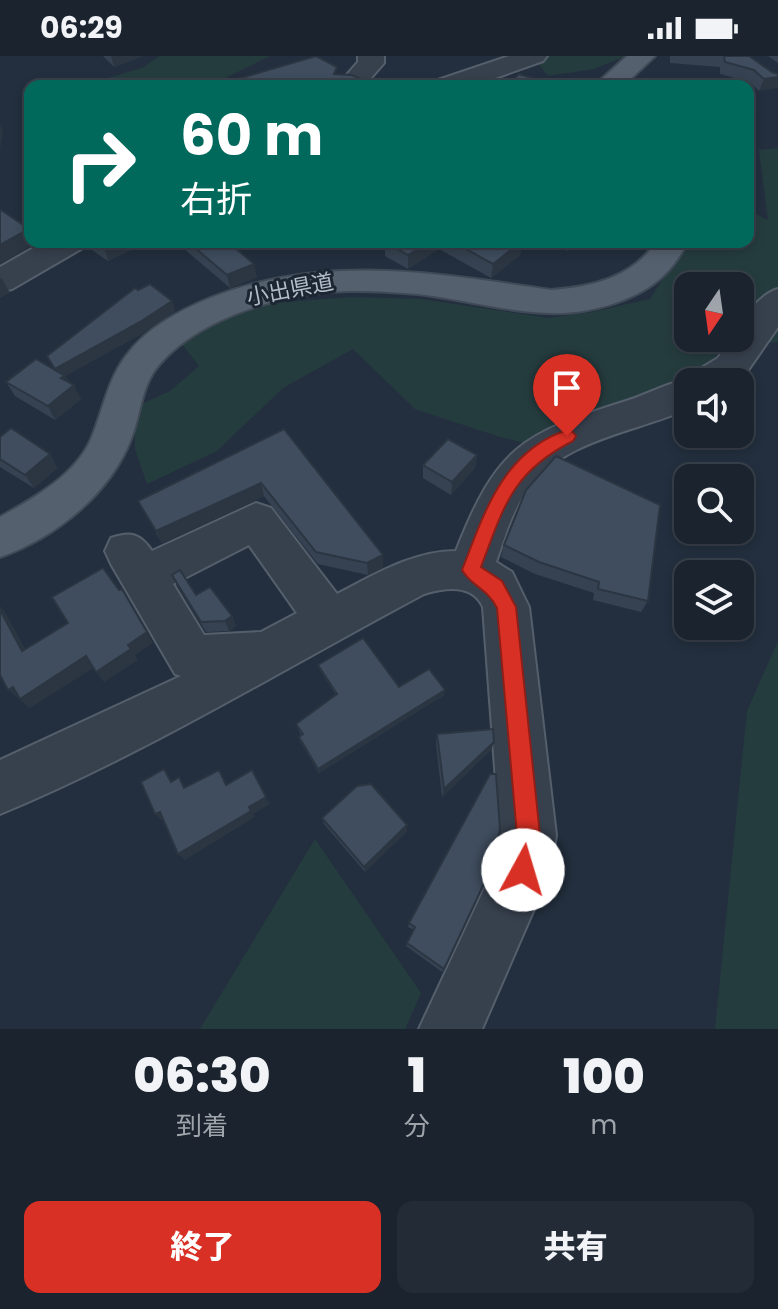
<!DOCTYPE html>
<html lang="ja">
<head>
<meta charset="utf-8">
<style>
  :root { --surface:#1a232e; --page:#232b36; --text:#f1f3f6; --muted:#9fa4aa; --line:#38404a; --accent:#d93025 }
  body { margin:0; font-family:Poppins,"Noto Sans JP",sans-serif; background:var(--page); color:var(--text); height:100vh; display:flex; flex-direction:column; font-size:30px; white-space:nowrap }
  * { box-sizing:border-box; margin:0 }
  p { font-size:26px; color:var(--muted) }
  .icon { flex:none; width:44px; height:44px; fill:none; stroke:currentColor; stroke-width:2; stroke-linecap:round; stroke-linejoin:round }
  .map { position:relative; height:973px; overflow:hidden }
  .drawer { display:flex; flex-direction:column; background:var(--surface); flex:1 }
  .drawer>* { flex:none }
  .top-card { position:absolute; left:24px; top:24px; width:730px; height:168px; border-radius:16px; box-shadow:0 4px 12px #0003,0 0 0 2px var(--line); background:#00695c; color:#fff; overflow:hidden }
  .needle { width:52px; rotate:193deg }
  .tools { position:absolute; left:674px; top:216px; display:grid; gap:16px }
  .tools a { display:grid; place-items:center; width:80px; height:80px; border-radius:16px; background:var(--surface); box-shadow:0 4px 12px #0003,0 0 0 2px var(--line); font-size:40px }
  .pin { position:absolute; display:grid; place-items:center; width:68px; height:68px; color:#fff; margin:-82px -34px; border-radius:50% 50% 50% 0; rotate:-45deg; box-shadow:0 0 8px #0007 }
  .pin .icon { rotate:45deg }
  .me { position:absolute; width:88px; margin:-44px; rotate:6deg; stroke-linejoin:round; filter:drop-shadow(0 0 6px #0008) }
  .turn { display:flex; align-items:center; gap:28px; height:168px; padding:0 24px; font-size:36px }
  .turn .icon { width:104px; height:104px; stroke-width:2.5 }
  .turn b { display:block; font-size:56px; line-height:68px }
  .eta { display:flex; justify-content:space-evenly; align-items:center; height:136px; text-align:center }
  .eta b { font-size:48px; font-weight:800; line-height:56px }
  .action { display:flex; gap:16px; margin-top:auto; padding:16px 24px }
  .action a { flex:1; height:92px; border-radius:16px; background:var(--accent); color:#fff; font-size:32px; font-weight:800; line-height:92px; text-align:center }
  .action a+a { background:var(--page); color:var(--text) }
  .status { display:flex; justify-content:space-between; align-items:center; height:56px; padding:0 40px; background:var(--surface); direction:ltr }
  .status svg { height:22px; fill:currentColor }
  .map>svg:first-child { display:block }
  .green { fill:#253c3f; fill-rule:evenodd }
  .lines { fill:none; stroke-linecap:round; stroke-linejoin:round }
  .minor-casing { stroke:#555f6c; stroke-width:4 }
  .major-casing { stroke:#404a57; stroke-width:4 }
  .minor { fill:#37414e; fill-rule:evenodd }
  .major { fill:#55606e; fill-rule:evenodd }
  .wall { fill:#364251 }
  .shaded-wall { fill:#2c3642 }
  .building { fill:#3f4d5e; stroke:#2c3642; stroke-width:2 }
  .route { fill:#d93025; stroke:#8d1f18; stroke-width:2 }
  .labels { text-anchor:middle; stroke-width:6; stroke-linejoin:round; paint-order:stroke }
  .street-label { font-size:22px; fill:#b3bcc9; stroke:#1c2633 }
</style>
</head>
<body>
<div class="status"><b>06:29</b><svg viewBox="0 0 49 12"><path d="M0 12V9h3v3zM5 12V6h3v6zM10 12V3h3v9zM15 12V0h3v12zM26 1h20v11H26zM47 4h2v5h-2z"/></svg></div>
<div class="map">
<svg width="778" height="973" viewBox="0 0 778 973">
  <rect width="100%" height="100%" fill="#232f3e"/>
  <!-- green -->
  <g class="green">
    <polygon points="160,0 270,0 209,30 80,30 142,12"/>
    <polygon points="532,0 627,0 593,13 548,20"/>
    <path d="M778,92V286L733,291L688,326L541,391L500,381L415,353L353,293L283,332L217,395L147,428L135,393V351L170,335L199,310L182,288L230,260L273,247L351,241L421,243L549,262L592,256L650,243L670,212L682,186H748V154L768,164L759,94ZM688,230H740V282H688Z"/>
    <polygon points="778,585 778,973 715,973 747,655"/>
    <polygon points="315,783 421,937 405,973 200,973"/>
  </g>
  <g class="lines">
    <defs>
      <g id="minor">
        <polygon points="358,0 384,0 384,7 364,30 337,30 358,6"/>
        <polygon points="509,0 547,0 543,5 473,30 434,30 438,24"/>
        <polygon points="44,186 85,186 81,193 12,233 0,236 0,211"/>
        <path d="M778,233V271L744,320L736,326H688V353C633,377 562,383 525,437C511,458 504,483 496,506L512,516L529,551L556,779L551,814L482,973H419L495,810L500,779L483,551C472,527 444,532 424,538C283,613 147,697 0,758V704L181,620L175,618L111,508L105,495L111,482C131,475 140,478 152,495L256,447L271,452L337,538C374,519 413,495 456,495C497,390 522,378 626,345C647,339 669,325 690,324L695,316L718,302L732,282H740C740,263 760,238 778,233ZM249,489L297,557L261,576L204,579L173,528Z"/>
      </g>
      <g id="major">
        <polygon points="627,0 655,0 623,30 594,30"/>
        <path d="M656,186H688C681,198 674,210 663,220C637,245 586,259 550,257C506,256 462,243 418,238C373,234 324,232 280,244C235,255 183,277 155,314C141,334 140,361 131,383C110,438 55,482 0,501V461C32,443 75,420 91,383C103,355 107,325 126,300C146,272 179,255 210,242C325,197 433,217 551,234C591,231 632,222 656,186Z"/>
      </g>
    </defs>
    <!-- minor casing -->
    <use href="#minor" class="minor-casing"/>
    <!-- major casing -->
    <use href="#major" class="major-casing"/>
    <!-- minor -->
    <use href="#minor" class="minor"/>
    <!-- major -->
    <use href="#major" class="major"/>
  </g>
  <!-- wall -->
  <g class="wall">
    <polygon points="103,0 143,0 114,11"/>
    <polygon points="670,0 749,0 772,16 759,35 749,26 720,18 720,11 670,7"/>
    <polygon points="768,0 778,0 778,7"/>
    <polygon points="85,186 148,186 108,205 86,190"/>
    <polygon points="176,186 228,186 257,221 230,232"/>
    <polygon points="373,186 523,186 520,199 491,222 439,193 408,213 385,200 385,193"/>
    <polygon points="554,186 581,186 567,195"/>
    <polygon points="138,234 172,245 175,255 143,277 65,320 81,343 55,364 15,340 6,326 54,313 47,300"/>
    <polygon points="284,373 383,499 383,511 368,519 318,508 264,440 162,487 138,445"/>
    <polygon points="0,381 50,398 57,412 34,432 0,411"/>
    <polygon points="477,399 475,412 451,439 423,422 423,409"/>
    <polygon points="504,489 648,545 641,556 593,544 594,537 535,518 501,501"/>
    <polygon points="172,519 196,539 232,560 236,570 229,575 206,576 177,529"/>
    <polygon points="318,609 399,631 444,639 319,717 300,685 299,681 301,679 296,668 336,639 320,614"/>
    <polygon points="437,678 491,694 442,741 436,687"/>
    <polygon points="490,718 444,913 442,916 406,890 414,874 408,871 409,867"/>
    <polygon points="322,762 407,769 407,775 365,816 324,768"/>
  </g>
  <!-- shaded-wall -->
  <g class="shaded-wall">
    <polygon points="111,0 143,0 114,11"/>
    <polygon points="778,21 778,32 759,35 764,23"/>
    <polygon points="0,68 3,76 0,93"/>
    <polygon points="29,173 30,186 35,186 36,187 0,208 0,189"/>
    <polygon points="116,186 148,186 108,205 104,192"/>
    <polygon points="429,186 440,186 439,193 408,213 408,199"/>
    <polygon points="521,186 523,186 520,199 491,222 493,208"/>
    <polygon points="569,186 581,186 567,195"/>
    <polygon points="254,208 257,221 230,232 227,219"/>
    <polygon points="2,222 10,237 0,242 0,223"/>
    <polygon points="172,245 175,255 143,277 65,320 71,331 74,329 81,343 55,364 48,350 61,323 55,313"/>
    <polygon points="50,398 57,412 34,432 25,419"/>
    <polygon points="477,399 475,412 451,439 452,426"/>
    <polygon points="261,427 264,440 162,487 156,475"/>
    <polygon points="383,499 383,511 368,519 367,507"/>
    <polygon points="122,533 153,587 135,599 138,604 104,626 96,616"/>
    <polygon points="0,550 5,556 32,605 22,595 0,554"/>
    <polygon points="232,560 236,570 229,575 225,565"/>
    <polygon points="86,600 95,611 30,652 8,634"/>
    <polygon points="445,634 444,639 319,717 318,713"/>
    <polygon points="494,686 491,694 442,741 444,733"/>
    <polygon points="266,741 270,748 253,758 249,751"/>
    <polygon points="251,755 255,761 185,804 178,798"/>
    <polygon points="160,756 167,762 162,765 155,758"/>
    <polygon points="407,769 407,775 365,816 364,811"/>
  </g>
  <!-- building -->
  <g class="building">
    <polygon points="316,0 337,11 334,18 352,19 376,30 214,30"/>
    <polygon points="724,0 749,0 772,16 778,18 778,21 764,23 754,14 725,6"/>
    <polygon points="519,18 548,27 545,30 506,30"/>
    <polygon points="0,154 1,154 29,173 0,189"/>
    <polygon points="95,186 116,186 104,192"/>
    <polygon points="188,186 228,186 254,208 227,219"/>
    <polygon points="385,186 429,186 408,199"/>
    <polygon points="453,186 521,186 493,208"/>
    <polygon points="150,228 172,245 140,266 55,313 47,300 135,232 138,234"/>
    <polygon points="36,303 65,320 61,322 74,329 48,350 6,326"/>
    <polygon points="11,372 50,398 25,419 0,403 0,381"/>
    <polygon points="284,373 383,499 367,507 316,496 261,427 156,475 138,445"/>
    <polygon points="448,383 477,399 452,426 423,409"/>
    <polygon points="556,400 660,449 648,545 598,533 599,526 539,506 504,489 526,434"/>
    <polygon points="103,512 119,534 122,533 147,576 128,589 131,593 96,616 86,600 20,643 13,631 8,634 0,619 0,554 22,595 68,567 52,541"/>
    <polygon points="180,514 196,539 210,531 232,560 225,565 201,566 172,519"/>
    <polygon points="363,582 399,631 429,613 445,634 318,713 299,681 303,678 296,668 337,638 318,609"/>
    <polygon points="493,673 494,686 444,733 437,678"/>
    <polygon points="164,713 171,726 179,721 184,732 219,714 226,729 252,714 266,741 249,751 251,755 178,798 160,756 155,758 141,726"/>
    <polygon points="490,718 496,718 500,773 495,804 444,913 407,887 415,871 409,867"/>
    <polygon points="371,728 407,769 364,811 322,762 357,730"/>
  </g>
  <!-- route -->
  <path class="route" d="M567,374L573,376L576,380L573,385C512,416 504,450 481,511L502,525L516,551L540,779L532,822L523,825L515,822L512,814L517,779L497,552C487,532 471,530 462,514C484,457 503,395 567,374Z"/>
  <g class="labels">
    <!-- street labels -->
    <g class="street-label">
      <text transform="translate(290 233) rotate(-11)" y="8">小出県道</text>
    </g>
  </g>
</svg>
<div class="tools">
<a><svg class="needle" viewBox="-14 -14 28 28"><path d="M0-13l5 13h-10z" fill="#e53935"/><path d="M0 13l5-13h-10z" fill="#9fa4aa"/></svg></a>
<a><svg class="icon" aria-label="sound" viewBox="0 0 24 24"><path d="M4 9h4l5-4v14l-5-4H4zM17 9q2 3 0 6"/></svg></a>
<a><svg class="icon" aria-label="search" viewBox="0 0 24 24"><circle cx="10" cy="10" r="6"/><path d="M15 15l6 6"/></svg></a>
<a><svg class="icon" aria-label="layers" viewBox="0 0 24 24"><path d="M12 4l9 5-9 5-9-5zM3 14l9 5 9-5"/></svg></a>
</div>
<div class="pin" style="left:567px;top:380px;background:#d93025"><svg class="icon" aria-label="arrive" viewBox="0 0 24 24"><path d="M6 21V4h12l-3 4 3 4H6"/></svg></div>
<svg class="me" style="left:523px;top:814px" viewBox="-20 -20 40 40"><circle r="19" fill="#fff"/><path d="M0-13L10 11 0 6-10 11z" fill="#d93025"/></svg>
<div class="top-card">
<div class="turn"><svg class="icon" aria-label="right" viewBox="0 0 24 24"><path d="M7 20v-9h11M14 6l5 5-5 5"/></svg><div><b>60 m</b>右折</div></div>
</div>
</div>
<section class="drawer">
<div class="eta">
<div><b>06:30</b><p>到着</p></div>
<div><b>1</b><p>分</p></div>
<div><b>100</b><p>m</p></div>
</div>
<div class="action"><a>終了</a><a>共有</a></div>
</section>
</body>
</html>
